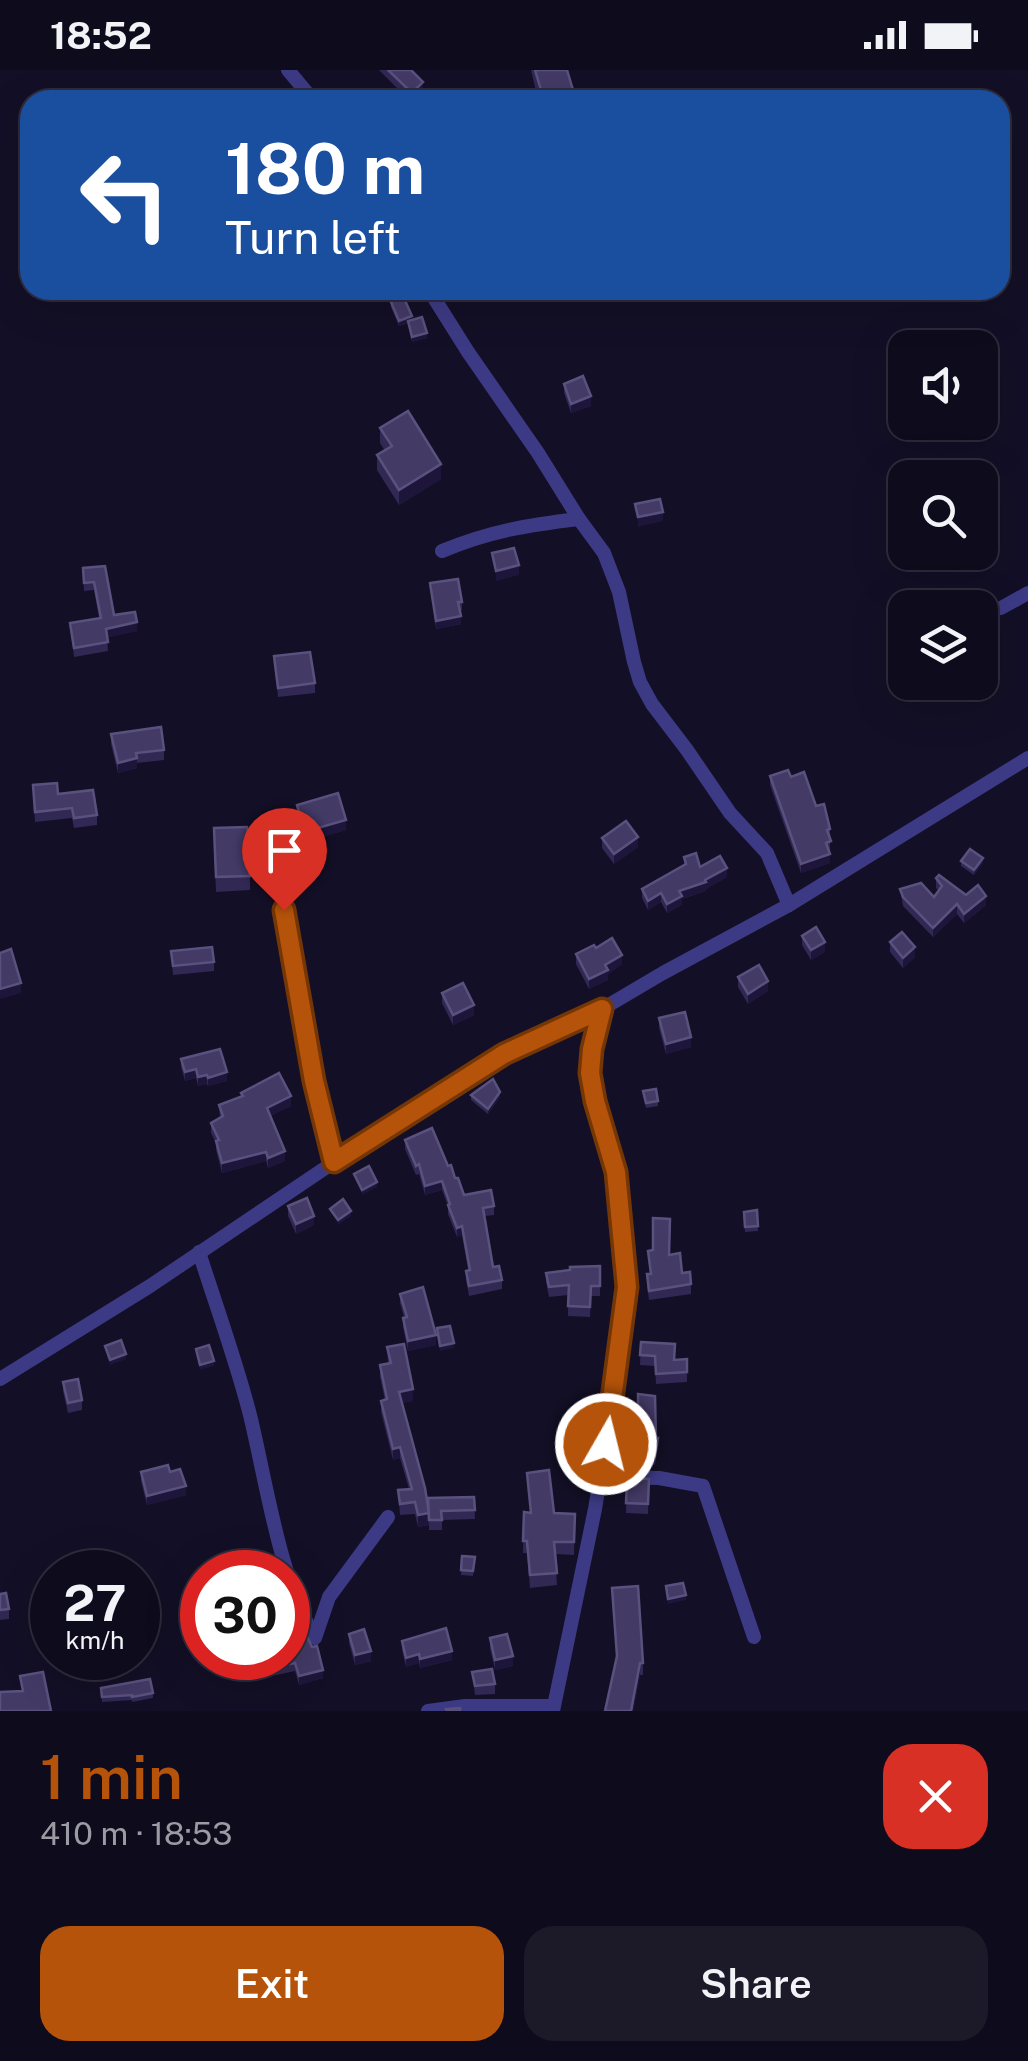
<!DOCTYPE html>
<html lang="en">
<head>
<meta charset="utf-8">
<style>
  :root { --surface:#0e0b1c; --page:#1c1929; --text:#f1f3f6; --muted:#9b9ba3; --line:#2e2b3b; --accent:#b45309 }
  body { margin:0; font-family:"Public Sans",sans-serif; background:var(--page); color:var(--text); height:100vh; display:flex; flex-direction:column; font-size:38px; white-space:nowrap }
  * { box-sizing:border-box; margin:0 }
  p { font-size:32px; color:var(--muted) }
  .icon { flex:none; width:55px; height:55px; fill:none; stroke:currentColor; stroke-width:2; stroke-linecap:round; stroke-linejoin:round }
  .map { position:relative; height:1641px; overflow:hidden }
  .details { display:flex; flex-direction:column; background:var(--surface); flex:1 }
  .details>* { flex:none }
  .banner { position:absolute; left:20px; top:20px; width:990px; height:210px; border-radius:30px; box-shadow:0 10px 40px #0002,0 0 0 2px var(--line); background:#1a4fa0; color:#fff; overflow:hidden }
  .fabs { position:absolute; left:888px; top:260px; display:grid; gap:20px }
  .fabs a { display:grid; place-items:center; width:110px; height:110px; border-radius:20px; background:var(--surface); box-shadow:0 10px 40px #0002,0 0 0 2px var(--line); font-size:50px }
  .speed { position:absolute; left:30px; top:1480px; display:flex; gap:20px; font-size:50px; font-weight:700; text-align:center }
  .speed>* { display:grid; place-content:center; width:130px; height:130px; border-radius:50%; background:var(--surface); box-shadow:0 10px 40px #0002,0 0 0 2px var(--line); line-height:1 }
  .speed small { font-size:25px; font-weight:400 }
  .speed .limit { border:15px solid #d22; background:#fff; color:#111 }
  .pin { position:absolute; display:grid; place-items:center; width:85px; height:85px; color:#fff; margin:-102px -42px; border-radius:50% 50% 50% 0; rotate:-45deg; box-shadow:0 0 10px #0007 }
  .pin .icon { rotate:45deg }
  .me { position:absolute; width:110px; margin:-55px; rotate:8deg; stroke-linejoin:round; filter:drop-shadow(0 0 8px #0008) }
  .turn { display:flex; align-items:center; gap:35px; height:210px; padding:0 40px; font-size:45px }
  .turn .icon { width:130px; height:130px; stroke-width:2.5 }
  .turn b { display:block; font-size:70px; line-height:85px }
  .round { display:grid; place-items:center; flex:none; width:105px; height:105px; border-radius:30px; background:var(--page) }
  .headline { display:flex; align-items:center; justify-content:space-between; height:170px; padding:0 40px }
  h1 { font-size:60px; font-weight:600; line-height:75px; color:var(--accent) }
  .button { display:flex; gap:20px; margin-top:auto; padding:20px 40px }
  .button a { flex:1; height:115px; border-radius:30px; background:var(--accent); color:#fff; font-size:40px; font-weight:600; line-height:115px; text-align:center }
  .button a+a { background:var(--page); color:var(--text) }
  .status { display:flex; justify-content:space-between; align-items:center; height:70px; padding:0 50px; background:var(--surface); direction:ltr }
  .status svg { height:28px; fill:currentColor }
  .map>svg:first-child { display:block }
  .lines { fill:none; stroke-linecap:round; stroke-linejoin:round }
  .street { stroke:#3d3a85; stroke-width:14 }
  .wall { fill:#312854 }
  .shaded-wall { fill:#1d163a }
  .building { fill:#433a66; stroke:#5a527e; stroke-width:2.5 }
  .route-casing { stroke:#753606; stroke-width:25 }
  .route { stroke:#b45309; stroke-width:18 }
</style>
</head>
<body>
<div class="status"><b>18:52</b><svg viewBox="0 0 49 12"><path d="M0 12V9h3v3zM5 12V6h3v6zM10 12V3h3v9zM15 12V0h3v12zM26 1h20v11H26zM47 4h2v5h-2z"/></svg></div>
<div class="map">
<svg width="1028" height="1641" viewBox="0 0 1028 1641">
  <rect width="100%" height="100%" fill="#130f26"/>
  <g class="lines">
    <!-- street -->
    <g class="street">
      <polyline points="288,0 313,30"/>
      <polyline points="429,220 468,282 538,383 579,449 604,483 619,522 634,592 640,612 652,634 687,680 730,743 767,783 789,835"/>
      <path d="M442,481C490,461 528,455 579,449"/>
      <polyline points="1001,538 1028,523"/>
      <polyline points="284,840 314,1011 335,1091"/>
      <path d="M199,1182C216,1236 236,1290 250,1345C267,1415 279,1506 315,1568L329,1527L388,1447"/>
      <polyline points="0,1309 150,1216 349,1082 504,984 602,939"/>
      <polyline points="601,1407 659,1408 703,1416 754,1567"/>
      <polyline points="428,1641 465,1636 553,1636"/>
      <polyline points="553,1641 595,1439 611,1341 627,1217 616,1102 595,1031 590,1003 592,979 602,939 663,903 789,835 1028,688"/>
    </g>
  </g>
  <!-- wall -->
  <g class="wall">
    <polygon points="379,0 411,0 423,22 415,30 409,30"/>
    <polygon points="531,0 567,0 576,30 538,30"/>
    <polygon points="391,232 412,250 427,268 412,272 408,253 399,256 391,237"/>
    <polygon points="564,314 591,336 571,343 564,323"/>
    <polygon points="380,358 441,409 399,435 377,400 377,385 385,381 380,373"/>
    <polygon points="105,496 114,545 137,561 107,567 108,581 74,587 70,553 99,548 94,520 84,521 83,498"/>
    <polygon points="430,513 462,532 462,540 460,541 461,554 436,559"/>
    <polygon points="274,586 315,613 315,623 278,627"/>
    <polygon points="111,664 164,680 164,690 137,693 137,698 118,703 111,674"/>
    <polygon points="770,706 791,707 816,736 830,759 830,793 801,803 770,715"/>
    <polygon points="33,715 58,724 97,745 97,755 74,758 72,748 35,752"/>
    <polygon points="297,735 346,760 304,772 297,745"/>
    <polygon points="602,768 638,777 614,794 602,778"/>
    <polygon points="214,773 250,806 250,820 216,822"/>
    <polygon points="684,787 700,797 727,807 706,819 706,821 682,829 682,835 667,843 661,832 648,840 642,828 642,819 684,796"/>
    <polygon points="961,791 983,793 974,805 961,796"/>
    <polygon points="936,808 986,835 964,853 957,844 933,867 903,836 900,819 934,827 939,821 936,818"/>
    <polygon points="802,866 825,882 811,890 802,875"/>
    <polygon points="890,872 915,887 903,898 890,882"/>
    <polygon points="171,881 214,892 214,901 173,905"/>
    <polygon points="576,884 622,894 608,904 608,910 589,919 576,894"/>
    <polygon points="738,907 768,921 748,934 738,917"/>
    <polygon points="442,923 474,945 453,955 442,933"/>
    <polygon points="659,948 691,977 666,984 659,958"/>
    <polygon points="181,989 227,1011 208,1016 207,1014 198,1016 196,1008 185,1011 181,997"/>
    <polygon points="643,1021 658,1031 658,1036 646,1038"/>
    <polygon points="241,1023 291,1036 270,1046 285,1091 268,1098 266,1091 222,1103 216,1080 216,1073 211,1063 211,1053 220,1048 219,1035 241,1026"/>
    <polygon points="471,1025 500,1027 488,1044 471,1030"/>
    <polygon points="405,1070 448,1096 464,1125 494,1136 494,1145 485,1146 493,1197 502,1210 502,1219 469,1226 466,1210 466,1201 468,1200 462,1165 457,1167 448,1144 448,1136 442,1120 425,1125 419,1104 416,1105 405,1079"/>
    <polygon points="288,1136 314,1155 296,1164 288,1146"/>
    <polygon points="757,1140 758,1161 745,1162 744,1142"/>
    <polygon points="648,1181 669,1185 691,1214 691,1224 649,1230 647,1214 647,1204 650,1204"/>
    <polygon points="600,1196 600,1226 591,1226 590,1247 568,1246 568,1225 549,1227 546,1212 546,1203"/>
    <polygon points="400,1224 436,1275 408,1281 403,1257 403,1248 404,1247 400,1233"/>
    <polygon points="641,1272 675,1290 687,1289 687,1312 656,1314 655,1296 640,1295"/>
    <polygon points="387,1277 413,1331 402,1333 428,1441 474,1427 475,1449 442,1450 442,1460 429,1460 429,1453 429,1455 418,1457 415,1444 400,1445 398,1420 409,1419 400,1388 393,1390 381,1342 381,1331 385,1330 380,1307 380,1295 388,1294"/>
    <polygon points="63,1312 82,1330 82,1340 68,1343 63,1321"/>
    <polygon points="563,1363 584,1376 584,1385 564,1387"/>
    <polygon points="656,1368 658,1377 655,1395 635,1391 635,1383"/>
    <polygon points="141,1402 170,1402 186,1425 147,1435 141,1411"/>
    <polygon points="527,1403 554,1443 575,1444 574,1485 555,1484 557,1515 530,1518 527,1483 523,1483 524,1442 530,1443"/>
    <polygon points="627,1408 649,1409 648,1444 626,1443"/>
    <polygon points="462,1486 475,1487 473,1506 461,1505"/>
    <polygon points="612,1518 643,1593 643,1605 640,1605 633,1641 617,1589"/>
    <polygon points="0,1524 9,1539 9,1549 0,1550"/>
    <polygon points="349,1564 371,1591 355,1595 349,1573"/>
    <polygon points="490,1568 513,1596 495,1600 490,1578"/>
    <polygon points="402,1571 452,1590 420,1598 419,1593 406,1597 402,1580"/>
    <polygon points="234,1588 288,1588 323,1608 299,1615 295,1601 267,1607 265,1600 238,1606"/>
    <polygon points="472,1602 495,1614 495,1624 475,1625"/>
    <polygon points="101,1618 153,1623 153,1628 132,1632 132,1630 102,1632"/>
  </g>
  <!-- shaded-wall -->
  <g class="shaded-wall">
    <polygon points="423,12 423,22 415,30 412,30 412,23"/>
    <polygon points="412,246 412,251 399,256 399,251"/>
    <polygon points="427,263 427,268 412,272 412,267"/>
    <polygon points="591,326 591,336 571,343 571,334"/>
    <polygon points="441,394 441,409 399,435 399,420"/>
    <polygon points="663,442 663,451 638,457 638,447"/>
    <polygon points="519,495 519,505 496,511 496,501"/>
    <polygon points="461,546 461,554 436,559 436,551"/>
    <polygon points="137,552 137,561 106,568 106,559"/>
    <polygon points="137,688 137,698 118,703 118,693"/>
    <polygon points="346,750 346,760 304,772 304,762"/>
    <polygon points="638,767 638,777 614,794 614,784"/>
    <polygon points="830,784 830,793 801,803 801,794"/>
    <polygon points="983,788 983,793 974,805 974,800"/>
    <polygon points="727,798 727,807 706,819 706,821 682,829 682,835 667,843 667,834 679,821 705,810"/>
    <polygon points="661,823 661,832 648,840 648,831"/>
    <polygon points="986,826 986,835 964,853 964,844"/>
    <polygon points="957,834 957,844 933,867 933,858"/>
    <polygon points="825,872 825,882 811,890 811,880"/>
    <polygon points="915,877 915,887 903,898 903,888"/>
    <polygon points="622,885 622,894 608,904 608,910 589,919 589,909 605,895"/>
    <polygon points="768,911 768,921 748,934 748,924"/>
    <polygon points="21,913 21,923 0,929 0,919"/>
    <polygon points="474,935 474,945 453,955 453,945"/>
    <polygon points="691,967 691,977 666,984 666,974"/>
    <polygon points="196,999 196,1008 185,1011 185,1002"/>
    <polygon points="227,1002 227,1011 208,1016 208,1008"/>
    <polygon points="207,1005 207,1014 198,1016 198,1007"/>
    <polygon points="500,1022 500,1027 488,1044 488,1039"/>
    <polygon points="291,1026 291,1036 267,1048 267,1038"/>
    <polygon points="285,1081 285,1091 268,1098 268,1088"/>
    <polygon points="266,1082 266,1091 222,1103 222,1093"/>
    <polygon points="442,1111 442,1120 425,1125 425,1116"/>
    <polygon points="377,1112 377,1117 362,1125 362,1120"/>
    <polygon points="351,1141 351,1146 338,1155 338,1150"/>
    <polygon points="314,1146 314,1155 296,1164 296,1154"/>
    <polygon points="462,1156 462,1165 457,1167 457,1158"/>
    <polygon points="436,1265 436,1275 408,1281 408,1271"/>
    <polygon points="454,1273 454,1278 440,1281 440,1276"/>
    <polygon points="126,1284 126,1289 110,1295 110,1290"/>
    <polygon points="214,1291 214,1296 200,1300 200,1295"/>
    <polygon points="413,1319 413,1331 399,1334 399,1322"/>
    <polygon points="400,1377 400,1388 393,1390 393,1379"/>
    <polygon points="186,1416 186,1425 147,1435 147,1426"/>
    <polygon points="429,1443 429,1455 418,1457 418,1445"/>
    <polygon points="686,1525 686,1530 668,1534 668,1529"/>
    <polygon points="371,1581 371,1591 355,1595 355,1585"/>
    <polygon points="452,1581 452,1590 420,1598 420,1589"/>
    <polygon points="419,1584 419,1593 406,1597 406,1588"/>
    <polygon points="513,1586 513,1596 495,1600 495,1590"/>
    <polygon points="265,1591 265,1600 238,1606 238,1597"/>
    <polygon points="640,1593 640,1605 633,1641 631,1641"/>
    <polygon points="323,1600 323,1608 299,1615 299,1606"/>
  </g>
  <!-- building -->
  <g class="building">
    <polygon points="388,0 411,0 423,12 412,23"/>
    <polygon points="535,0 567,0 576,30 544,30"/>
    <polygon points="403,226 412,246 399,251 391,232"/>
    <polygon points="422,247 427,263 412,267 408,251"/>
    <polygon points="583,306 591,326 571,334 564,314"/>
    <polygon points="408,341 441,394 399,420 377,385 392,376 380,358"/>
    <polygon points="660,429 663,442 638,447 635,434"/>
    <polygon points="514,478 519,495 496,501 492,483"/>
    <polygon points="105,496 114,545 135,542 137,552 106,559 108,572 74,578 70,553 101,548 94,512 84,513 83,498"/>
    <polygon points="458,509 462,532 458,532 461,546 436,551 430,513"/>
    <polygon points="310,582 315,613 278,618 274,586"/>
    <polygon points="161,657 164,680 136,683 137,688 118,693 111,664"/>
    <polygon points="788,700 791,707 804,702 816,736 824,734 830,759 827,760 831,771 826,773 830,784 801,794 770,706"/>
    <polygon points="57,713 58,724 93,720 97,745 74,748 72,738 35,742 33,715"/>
    <polygon points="338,723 346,750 304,762 297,735"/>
    <polygon points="626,751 638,767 614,784 602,768"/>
    <polygon points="247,757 250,806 216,807 214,758"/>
    <polygon points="970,779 983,788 974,800 961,791"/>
    <polygon points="696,783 700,797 720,786 727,798 705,810 706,812 679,821 682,826 667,834 661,823 648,831 642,819 686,794 684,787"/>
    <polygon points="939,805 966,825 978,815 986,826 964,844 957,834 933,858 903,827 900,819 921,813 934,827 942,816 936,808"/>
    <polygon points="816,857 825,872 811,880 802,866"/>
    <polygon points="902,862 915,877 903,888 890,872"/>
    <polygon points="612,868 622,885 605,895 608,900 589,909 576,884 594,875 596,878"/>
    <polygon points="212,877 214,892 173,896 171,881"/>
    <polygon points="11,879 21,913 0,919 0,883"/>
    <polygon points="759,895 768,911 748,924 738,907"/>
    <polygon points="463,913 474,935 453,945 442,923"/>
    <polygon points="685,942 691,967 666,974 659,948"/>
    <polygon points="220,979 227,1002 208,1008 207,1005 198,1007 196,999 185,1002 181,989"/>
    <polygon points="279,1003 291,1026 267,1038 285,1081 268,1088 266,1082 222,1093 216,1071 219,1070 211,1053 223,1046 219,1035 243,1026 241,1023"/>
    <polygon points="493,1009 500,1022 488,1039 471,1025"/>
    <polygon points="656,1019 658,1031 646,1033 643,1021"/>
    <polygon points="432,1058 448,1096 451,1095 455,1108 458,1108 464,1125 491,1120 494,1136 483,1138 493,1197 499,1196 502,1210 469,1216 466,1201 470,1200 462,1156 457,1158 448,1135 450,1134 442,1111 425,1116 419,1094 416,1096 405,1070"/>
    <polygon points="369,1096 377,1112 362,1120 354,1104"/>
    <polygon points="307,1128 314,1146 296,1154 288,1136"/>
    <polygon points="343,1129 351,1141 338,1150 330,1139"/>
    <polygon points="757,1140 758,1156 745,1157 744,1142"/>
    <polygon points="653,1148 670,1149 669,1185 680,1183 682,1203 690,1202 691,1214 649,1221 647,1204 651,1204 648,1181 653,1180"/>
    <polygon points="600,1196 600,1216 591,1216 590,1237 568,1236 569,1215 549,1217 546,1203 570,1200 570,1197"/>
    <polygon points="423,1217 436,1265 408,1271 403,1248 407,1247 400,1224"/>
    <polygon points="450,1256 454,1273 440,1276 437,1258"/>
    <polygon points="121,1270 126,1284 110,1290 105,1276"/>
    <polygon points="641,1272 675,1274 674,1290 687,1289 687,1302 656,1304 655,1286 640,1285"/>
    <polygon points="404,1274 413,1319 399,1322 425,1418 429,1443 418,1445 415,1432 400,1434 398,1420 412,1419 400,1377 393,1379 381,1331 387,1329 380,1295 391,1293 387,1277"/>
    <polygon points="209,1275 214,1291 200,1295 196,1279"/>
    <polygon points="78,1309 82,1330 68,1333 63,1312"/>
    <polygon points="638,1324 655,1326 656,1368 658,1368 655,1386 635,1383 638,1365"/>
    <polygon points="583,1361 584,1376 564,1377 563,1363"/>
    <polygon points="168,1395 170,1402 180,1399 186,1416 147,1426 141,1402"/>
    <polygon points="549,1400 554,1443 575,1444 574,1472 554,1472 557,1503 530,1505 527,1471 523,1471 524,1442 531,1443 527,1403"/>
    <polygon points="627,1408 649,1409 648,1434 626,1433"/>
    <polygon points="474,1427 475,1440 441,1441 442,1450 429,1450 428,1428"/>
    <polygon points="462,1486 475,1487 473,1501 461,1500"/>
    <polygon points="683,1513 686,1525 668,1529 666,1516"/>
    <polygon points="638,1516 643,1593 640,1593 631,1641 605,1641 617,1586 612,1518"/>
    <polygon points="6,1523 9,1539 0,1540 0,1524"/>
    <polygon points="297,1546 312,1577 317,1576 323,1600 299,1606 295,1593 267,1598 265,1591 238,1597 236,1588 288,1588 288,1547"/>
    <polygon points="446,1558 452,1581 420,1589 419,1584 406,1588 402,1571"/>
    <polygon points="364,1559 371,1581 355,1585 349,1564"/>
    <polygon points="507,1564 513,1586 495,1590 490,1568"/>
    <polygon points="492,1599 495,1614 475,1616 472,1602"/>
    <polygon points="43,1602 51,1641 0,1641 0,1622 23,1621 20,1606"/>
    <polygon points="150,1609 153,1623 132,1627 132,1625 102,1627 101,1618"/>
    <polygon points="460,1638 460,1641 447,1641 446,1639"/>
  </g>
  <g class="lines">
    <defs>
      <polyline id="route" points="284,840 314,1011 334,1092 504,984 602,939 592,979 590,1003 595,1031 616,1102 627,1217 606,1374"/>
    </defs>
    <!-- route casing -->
    <use href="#route" class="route-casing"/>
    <!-- route -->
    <use href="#route" class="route"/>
  </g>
</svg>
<div class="fabs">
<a><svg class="icon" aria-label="sound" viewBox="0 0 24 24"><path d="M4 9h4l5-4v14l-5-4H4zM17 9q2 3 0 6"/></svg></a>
<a><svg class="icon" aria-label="search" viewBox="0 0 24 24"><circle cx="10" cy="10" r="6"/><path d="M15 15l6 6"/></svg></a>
<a><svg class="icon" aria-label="layers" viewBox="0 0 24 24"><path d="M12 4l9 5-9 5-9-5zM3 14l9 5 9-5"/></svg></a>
</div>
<div class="speed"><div>27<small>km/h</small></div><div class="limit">30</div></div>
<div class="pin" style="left:284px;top:840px;background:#d93025"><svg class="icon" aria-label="arrive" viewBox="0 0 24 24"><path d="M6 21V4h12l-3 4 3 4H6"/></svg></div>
<svg class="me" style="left:606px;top:1374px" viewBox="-20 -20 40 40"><circle r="17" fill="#b45309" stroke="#fff" stroke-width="3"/><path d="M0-11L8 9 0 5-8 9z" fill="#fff"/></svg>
<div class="banner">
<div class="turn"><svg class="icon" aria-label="left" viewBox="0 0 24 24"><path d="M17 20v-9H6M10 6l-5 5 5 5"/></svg><div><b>180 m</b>Turn left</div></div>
</div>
</div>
<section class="details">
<div class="headline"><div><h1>1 min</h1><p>410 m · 18:53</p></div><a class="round" style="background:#d93025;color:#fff"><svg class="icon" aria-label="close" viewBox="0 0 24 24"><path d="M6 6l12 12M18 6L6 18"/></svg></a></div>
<div class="button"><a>Exit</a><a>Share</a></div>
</section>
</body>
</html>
